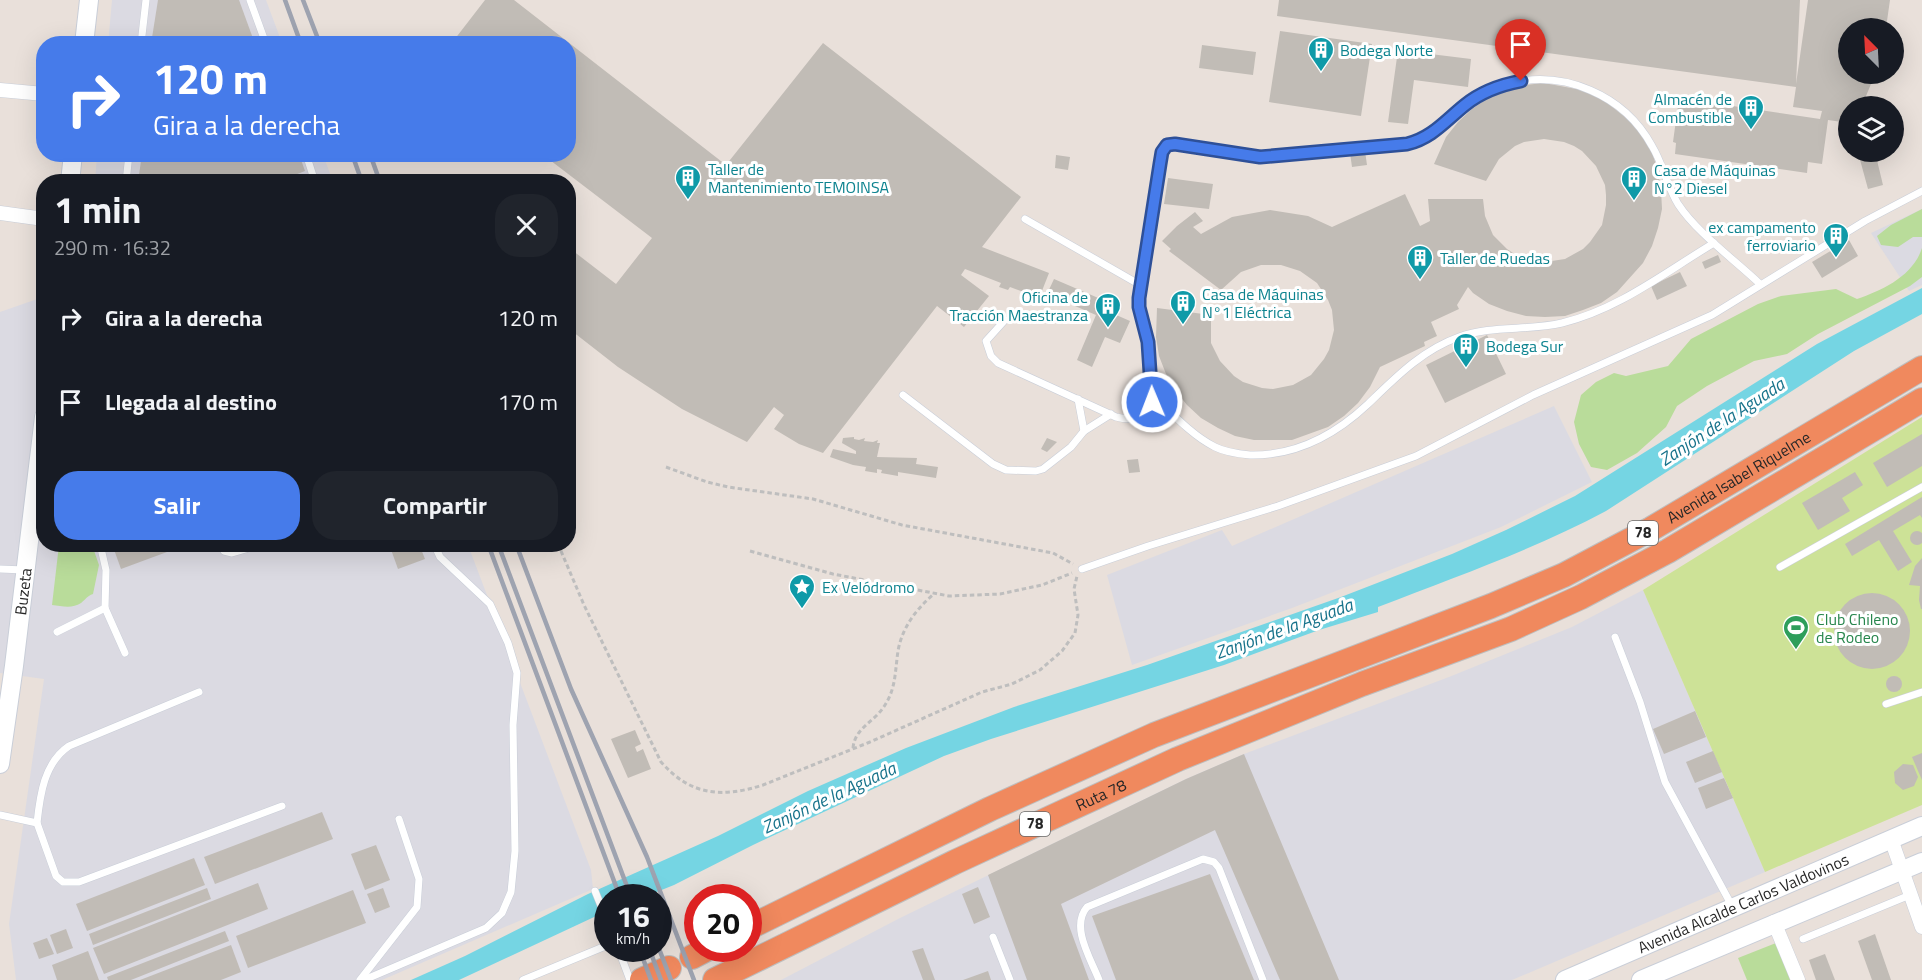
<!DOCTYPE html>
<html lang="es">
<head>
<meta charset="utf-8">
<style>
  :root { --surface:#171b24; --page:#20242c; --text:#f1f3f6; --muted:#9ea1a6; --accent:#467bea }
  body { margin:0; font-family:"Titillium Web",sans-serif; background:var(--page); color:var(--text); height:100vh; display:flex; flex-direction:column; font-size:22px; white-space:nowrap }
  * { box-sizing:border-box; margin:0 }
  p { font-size:20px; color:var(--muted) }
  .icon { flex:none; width:33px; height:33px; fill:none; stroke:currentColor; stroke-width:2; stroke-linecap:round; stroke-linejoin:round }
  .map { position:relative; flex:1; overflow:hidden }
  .panel { position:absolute; left:36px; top:174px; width:540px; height:378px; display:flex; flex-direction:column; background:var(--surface); border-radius:24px; box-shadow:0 6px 24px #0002 }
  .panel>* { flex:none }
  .guide { position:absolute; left:36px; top:36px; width:540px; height:126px; border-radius:24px; box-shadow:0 6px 24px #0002; background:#467bea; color:#fff; overflow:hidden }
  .needle { width:39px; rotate:336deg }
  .buttons { position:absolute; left:1838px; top:18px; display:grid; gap:12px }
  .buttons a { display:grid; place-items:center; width:66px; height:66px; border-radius:50%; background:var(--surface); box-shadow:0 6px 24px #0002; font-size:30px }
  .speed { position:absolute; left:594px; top:884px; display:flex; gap:12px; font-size:30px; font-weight:700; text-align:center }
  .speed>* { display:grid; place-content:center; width:78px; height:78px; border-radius:50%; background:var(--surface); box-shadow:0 6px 24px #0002; line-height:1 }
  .speed small { font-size:15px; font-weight:400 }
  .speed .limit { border:9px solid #d22; background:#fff; color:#111 }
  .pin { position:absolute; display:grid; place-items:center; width:51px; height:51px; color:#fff; margin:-62px -26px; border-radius:50% 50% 50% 0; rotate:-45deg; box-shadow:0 0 6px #0007 }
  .pin .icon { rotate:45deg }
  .me { position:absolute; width:66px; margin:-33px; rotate:359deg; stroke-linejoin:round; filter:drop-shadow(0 0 4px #0008) }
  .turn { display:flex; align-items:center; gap:21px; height:126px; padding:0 18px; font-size:27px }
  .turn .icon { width:78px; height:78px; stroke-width:2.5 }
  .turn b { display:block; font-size:42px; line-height:51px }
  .round { display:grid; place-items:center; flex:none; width:63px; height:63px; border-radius:24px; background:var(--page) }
  .overview { display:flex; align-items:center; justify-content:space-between; height:102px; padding:0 18px }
  h1 { font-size:36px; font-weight:700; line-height:45px }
  .button { display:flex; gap:12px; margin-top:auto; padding:12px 18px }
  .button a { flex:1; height:69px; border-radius:24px; background:var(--accent); color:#fff; font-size:24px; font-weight:700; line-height:69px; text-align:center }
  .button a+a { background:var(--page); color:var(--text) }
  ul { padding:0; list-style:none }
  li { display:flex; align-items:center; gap:18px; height:84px; padding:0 18px }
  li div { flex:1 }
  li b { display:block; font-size:22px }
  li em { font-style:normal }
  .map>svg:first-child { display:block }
  .industrial { fill:#dbdae2 }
  .green { fill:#b9dc9a }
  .pitch { fill:#cde297 }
  .water { fill:#75d5e3 }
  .building { fill:#c1bcb6 }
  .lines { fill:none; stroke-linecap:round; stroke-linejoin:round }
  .lane-casing { stroke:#c9ced8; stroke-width:8 }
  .street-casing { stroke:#c9ced8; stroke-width:15 }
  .secondary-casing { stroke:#c9ced8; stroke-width:20 }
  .highway-casing { stroke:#bebebe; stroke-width:26 }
  .path { stroke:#bebebe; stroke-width:3; stroke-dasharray:4.5 3; stroke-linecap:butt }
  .lane { stroke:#fff; stroke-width:7 }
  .street { stroke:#fff; stroke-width:14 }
  .secondary { stroke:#fff; stroke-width:18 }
  .highway { stroke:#f0895e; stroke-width:24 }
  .rail { stroke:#9ea3b0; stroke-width:4.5 }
  .route-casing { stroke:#2e5098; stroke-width:15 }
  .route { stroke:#467bea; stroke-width:10 }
  .labels { text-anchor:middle; stroke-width:6; stroke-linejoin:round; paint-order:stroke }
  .shield { fill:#fff; stroke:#686868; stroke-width:1.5 }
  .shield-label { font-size:15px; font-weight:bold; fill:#272727 }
  .culture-label { font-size:16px; fill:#0d838f; stroke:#fff; text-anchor:start }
  .street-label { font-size:16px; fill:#272727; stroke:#fff }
  .leisure-label { font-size:16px; fill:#27864d; stroke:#fff; text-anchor:start }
  .water-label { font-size:18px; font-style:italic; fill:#18738b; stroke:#fff }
</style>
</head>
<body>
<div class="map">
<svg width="1922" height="980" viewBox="0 0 1922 980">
  <rect width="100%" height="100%" fill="#e9e0da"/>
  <!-- industrial -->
  <g class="industrial">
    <polygon points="112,0 266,0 282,43 108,44"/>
    <polygon points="97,154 323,155 333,181 95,182"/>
    <polygon points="1922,209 1922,285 1909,291 1871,233"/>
    <polygon points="43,297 44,544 468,545 591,870 593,889 382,980 16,980 9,924 44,679 0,673 0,312"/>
    <polygon points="1554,406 1592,482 1501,527 1292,608 1132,665 1107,575 1222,530 1232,546"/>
    <polygon points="1643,590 1765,872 1512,980 781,980 900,918 1186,779 1244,754 1449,677 1572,627"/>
  </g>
  <!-- green -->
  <g class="green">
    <polygon points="1922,209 1922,237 1913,237 1898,247 1881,245 1877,236 1891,225"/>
    <path d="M1922,248V277L1910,286L1818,334L1787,354L1754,361L1707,386L1677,406L1666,427L1637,453L1607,470L1591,467L1579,444L1574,422L1581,395L1596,382L1614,373L1626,376L1668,366L1691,339L1758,304L1781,296L1836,289L1857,299C1883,290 1913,276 1922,248Z"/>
    <path d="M59,545H92L99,565L93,594C87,596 86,599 81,603C72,609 62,606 52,605Z"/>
    <polygon points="1776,943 1791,980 1747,980 1738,958"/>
  </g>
  <!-- pitch -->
  <polygon class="pitch" points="1922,417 1922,805 1765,872 1643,590"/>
  <!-- water -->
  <path class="water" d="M1922,288V314L1854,351L1606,511C1533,550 1455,577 1378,607V612L1319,630L1224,665L991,739L944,756L753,845L674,885L644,897H608L607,911L459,980H411L465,956L588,894L718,836L808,791L906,748L1014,707L1147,665L1341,597L1452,554L1506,530L1575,496L1817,344Z"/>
  <!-- building -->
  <g class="building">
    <polygon points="158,0 239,0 255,44 151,44"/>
    <polygon points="485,0 514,0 726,165 823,43 1021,197 982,247 1049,273 1038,301 1033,299 1035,296 1010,287 1008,290 999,287 1001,283 965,269 961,275 989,296 964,327 937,306 823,453 799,444 774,429 784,415 774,407 747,442 682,409 618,367 568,328 568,247 616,284 652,238 542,154 568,154 568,44 451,44"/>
    <polygon points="1279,0 1800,0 1796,84 1808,0 1890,0 1886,28 1848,28 1848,74 1875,74 1862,106 1848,106 1848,115 1843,115 1842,122 1828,120 1822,164 1808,162 1807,173 1675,154 1676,143 1673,142 1679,98 1820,119 1822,111 1793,107 1796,87 1277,16"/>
    <polygon points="1280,31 1372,44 1361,116 1269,102"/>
    <polygon points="1202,45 1256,52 1253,75 1199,68"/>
    <polygon points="1398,50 1471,59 1468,87 1414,80 1408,124 1388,122"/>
    <polygon points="1544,83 1582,90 1600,97 1630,121 1642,135 1652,152 1658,171 1661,190 1662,209 1658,228 1652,246 1643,263 1617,292 1601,303 1583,310 1565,316 1545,317 1526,316 1507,311 1489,304 1473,293 1468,287 1457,305 1459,309 1431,322 1437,336 1424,342 1425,346 1380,367 1370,387 1358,403 1344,416 1328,427 1292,440 1254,440 1235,436 1218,428 1201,418 1187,405 1175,390 1166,374 1159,356 1156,337 1157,308 1211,315 1211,343 1220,361 1234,376 1243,382 1262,388 1273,389 1293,385 1311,375 1324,359 1329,350 1334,330 1332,310 1328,300 1317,283 1300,271 1281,265 1261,265 1241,272 1221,290 1169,251 1171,249 1162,241 1177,226 1195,212 1203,221 1193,227 1201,234 1232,217 1270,210 1308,216 1332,227 1405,194 1420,226 1430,221 1428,199 1483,199 1485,216 1493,235 1507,249 1516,255 1535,261 1545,262 1565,259 1583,249 1590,242 1602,225 1606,205 1606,195 1605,185 1596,166 1582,151 1574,146 1564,142 1544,139 1524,142 1515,146 1499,159 1486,181 1434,164 1446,137 1458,122 1472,109 1488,98 1506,90 1525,85"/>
    <polygon points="1365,151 1367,165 1352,167 1350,153"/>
    <polygon points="1875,152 1883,185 1868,189 1859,156"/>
    <polygon points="142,154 299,154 305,171 277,182 138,182"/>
    <polygon points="1056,155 1070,157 1068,170 1055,168"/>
    <polygon points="1168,178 1213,184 1209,209 1164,204"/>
    <polygon points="1849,240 1858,256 1822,278 1812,262"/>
    <polygon points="1718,255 1721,262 1705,269 1702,262"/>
    <polygon points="1680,272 1687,286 1657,300 1651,286"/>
    <polygon points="1054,279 1117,306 1114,314 1130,321 1120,343 1105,337 1092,367 1077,360 1096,315 1047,294"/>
    <polygon points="1487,335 1506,374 1445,403 1426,365"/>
    <polygon points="1922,434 1922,466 1887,487 1873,463"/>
    <polygon points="854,437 854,439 859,440 865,438 864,441 873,442 878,440 877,443 880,443 877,457 917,458 916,464 938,467 936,478 898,472 898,476 881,473 882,470 877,469 877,473 865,471 866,467 853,465 830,457 833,449 856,454 856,451 842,443 843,438"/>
    <polygon points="1047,438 1057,442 1047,452 1041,449"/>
    <polygon points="1138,459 1140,472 1129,473 1127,460"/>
    <polygon points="1855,472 1863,485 1842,498 1850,511 1818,530 1802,503"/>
    <polygon points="1922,497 1922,518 1920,515 1893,531 1912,562 1898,571 1879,540 1852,556 1845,544"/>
    <circle cx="1917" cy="538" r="7"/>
    <polygon points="112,544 164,544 167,552 121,569"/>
    <polygon points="389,544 419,544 425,559 398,569"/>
    <polygon points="1922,558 1922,609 1921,609 1919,600 1920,586 1909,585 1915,566"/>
    <circle cx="1872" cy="631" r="38"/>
    <circle cx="1894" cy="684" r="8"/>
    <polygon points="1695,711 1706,737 1664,754 1653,729"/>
    <polygon points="635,730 641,744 635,747 637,752 643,749 651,769 628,778 611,739"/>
    <polygon points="1713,751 1722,772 1695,783 1686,762"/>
    <polygon points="1922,753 1922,780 1912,757"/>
    <polygon points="1244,754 1339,980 1280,980 1215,830 1061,904 1089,980 1027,980 988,875 1186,779"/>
    <polygon points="1903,764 1913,765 1918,777 1914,786 1903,790 1895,783 1894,772"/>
    <polygon points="1724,778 1733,798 1706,809 1698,788"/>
    <polygon points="322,812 333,839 215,884 204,857"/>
    <polygon points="376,845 390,880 365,890 351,854"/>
    <polygon points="194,858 205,885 87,931 76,904"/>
    <polygon points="1210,874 1254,980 1116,980 1092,916"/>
    <polygon points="258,883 268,909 104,974 93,948"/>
    <polygon points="978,887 990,917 974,924 962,894"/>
    <polygon points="207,888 211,899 93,945 89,934"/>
    <polygon points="383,888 390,907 375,913 367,894"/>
    <polygon points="353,890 366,923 248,968 236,936"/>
    <polygon points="66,929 73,948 57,954 50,935"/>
    <polygon points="225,931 229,941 131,980 108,980 107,977"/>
    <polygon points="1875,934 1891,980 1872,980 1858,941"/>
    <polygon points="47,938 54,954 39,959 33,943"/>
    <polygon points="231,945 241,972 221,980 140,980"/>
    <polygon points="923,948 935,980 923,980 912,951"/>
    <polygon points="88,951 99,980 57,980 52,965"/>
    <polygon points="1825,954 1835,980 1816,980 1809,960"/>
    <polygon points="988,971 991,980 963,980"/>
  </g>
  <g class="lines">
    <defs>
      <g id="lane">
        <polyline points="250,0 266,44"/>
        <polyline points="141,44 146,0"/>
        <polyline points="306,154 315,182"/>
        <polyline points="126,182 129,154"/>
        <polyline points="1025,219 1142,286"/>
        <path d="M1005,320L986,341L991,356L998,363L1116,417C1182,434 1138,325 1139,298L1160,163L1162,152L1167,145L1175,144L1260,157L1407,144C1447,135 1464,95 1507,84C1564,69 1624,95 1652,146C1663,164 1667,186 1678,204C1697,233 1735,260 1760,284"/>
        <path d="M1152,394C1171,412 1191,435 1215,447C1225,452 1239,454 1250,455C1296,456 1335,435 1368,404C1395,378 1422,350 1459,337C1491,325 1528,331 1562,323C1619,309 1664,273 1714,243"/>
        <polyline points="903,395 993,464 1006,470 1036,471 1043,469 1071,447 1084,431 1111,414"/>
        <polyline points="1078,399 1084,431"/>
        <polyline points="220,544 224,551 232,553 262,544"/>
        <polyline points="1780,567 1922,487"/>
        <polyline points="0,569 24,570"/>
        <polyline points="1082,569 1148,546 1278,506 1416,456 1533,395 1712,315 1865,221 1922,191"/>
        <polyline points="105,608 125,653"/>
        <polyline points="57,632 105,608 106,570 100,544"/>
        <polyline points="1615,637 1640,702 1665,782 1732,906"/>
        <polyline points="1886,704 1922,692"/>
        <path d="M0,815L37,823C40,795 44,763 69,746L199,692"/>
        <polyline points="37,823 56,876 63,882 79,882 282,806"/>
        <polyline points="595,891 608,923"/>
        <polyline points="993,937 1010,980"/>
        <polyline points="1803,939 1910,895"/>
        <polyline points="618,948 630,980"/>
        <polyline points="360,980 417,907 419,879 399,819"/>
        <polyline points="364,980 486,928 502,913 511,892 515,851 513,725 517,673 508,643 490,604 440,557 434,544"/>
        <polyline points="523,980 608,945"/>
        <path d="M1099,980C1091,959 1070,927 1087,907L1203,859L1214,862L1219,868L1263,980"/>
      </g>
      <g id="street">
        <polyline points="0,90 44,94"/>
        <polyline points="0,213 44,219"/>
        <polyline points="1891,839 1922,927"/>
        <polyline points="1774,922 1798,980"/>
      </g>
      <g id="secondary">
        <polyline points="84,44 89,0"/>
        <polyline points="70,182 73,154"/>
        <path id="s1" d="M0,764L14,666L44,417"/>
        <path id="s2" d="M1565,980L1922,826"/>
        <polyline points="1641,980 1922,862"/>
      </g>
      <g id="highway">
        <path id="s3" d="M748,928L990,809L1154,735L1491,606L1564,575L1651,529L1922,368"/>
        <polyline points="692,957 709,948"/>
        <polyline points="642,980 669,968"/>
        <path id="s4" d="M715,980L955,862L1178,759L1362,684L1511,629L1581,597L1668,551L1922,400"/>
      </g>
    </defs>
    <!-- lane casing -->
    <use href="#lane" class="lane-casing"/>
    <!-- street casing -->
    <use href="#street" class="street-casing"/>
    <!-- secondary casing -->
    <use href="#secondary" class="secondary-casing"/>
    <!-- highway casing -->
    <use href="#highway" class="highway-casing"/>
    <!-- path -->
    <g class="path">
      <polyline points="666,467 707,482 728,487 813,499 902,525 1053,553 1073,564"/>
      <path d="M558,544L584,605L661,762C691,796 722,798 763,785L870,742L982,692L1012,684L1040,670L1062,651L1075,633L1078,615L1074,589L1077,576"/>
      <polyline points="750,551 833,574 949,596 1000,594 1042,585 1072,573"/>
      <path d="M853,748C855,727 875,722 885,705C896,688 895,671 898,651C902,628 916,609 934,594"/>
    </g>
    <!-- lane -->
    <use href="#lane" class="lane"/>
    <!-- street -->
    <use href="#street" class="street"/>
    <!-- secondary -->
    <use href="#secondary" class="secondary"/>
    <!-- highway -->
    <use href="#highway" class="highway"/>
    <!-- rail -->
    <g class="rail">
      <polyline points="285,0 301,44"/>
      <polyline points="303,0 320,44"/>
      <polyline points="352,154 362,182"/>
      <polyline points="370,154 380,182"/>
      <polyline points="488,544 620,897"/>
      <polyline points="498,544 631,897"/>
      <polyline points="516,544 571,689 647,857 694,980"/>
      <polyline points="658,946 671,980"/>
      <polyline points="639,948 651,980"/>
      <polyline points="649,948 661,980"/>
    </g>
  </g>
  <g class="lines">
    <defs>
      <path id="route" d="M1152,402L1148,342L1139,307V298L1160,164L1162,152L1167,145L1175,144L1260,157L1407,144C1432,138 1445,121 1465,105C1481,92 1500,85 1521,81"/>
    </defs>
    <!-- route casing -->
    <use href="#route" class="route-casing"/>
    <!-- route -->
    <use href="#route" class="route"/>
  </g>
  <!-- icons -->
  <defs>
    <symbol id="building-pin" viewBox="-11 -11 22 30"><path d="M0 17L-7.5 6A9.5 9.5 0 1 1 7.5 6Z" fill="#0f9aa8" stroke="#fff"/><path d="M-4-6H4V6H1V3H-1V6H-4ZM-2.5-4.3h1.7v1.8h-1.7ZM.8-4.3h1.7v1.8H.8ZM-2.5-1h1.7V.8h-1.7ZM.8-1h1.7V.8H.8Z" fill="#fff"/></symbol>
    <symbol id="sight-pin" viewBox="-11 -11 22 30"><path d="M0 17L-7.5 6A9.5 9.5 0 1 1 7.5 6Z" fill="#0f9aa8" stroke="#fff"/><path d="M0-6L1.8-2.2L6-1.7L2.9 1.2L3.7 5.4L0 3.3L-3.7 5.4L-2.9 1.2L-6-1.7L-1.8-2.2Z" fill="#fff"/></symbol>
    <symbol id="stadium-pin" viewBox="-11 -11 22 30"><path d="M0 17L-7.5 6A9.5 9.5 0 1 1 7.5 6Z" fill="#2e9e5b" stroke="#fff"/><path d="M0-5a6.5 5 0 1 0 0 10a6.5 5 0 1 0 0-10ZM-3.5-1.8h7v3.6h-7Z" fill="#fff"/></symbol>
  </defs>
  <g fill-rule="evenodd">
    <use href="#building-pin" x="1306" y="35" width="30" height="40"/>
    <use href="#building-pin" x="1736" y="93" width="30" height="40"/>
    <use href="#building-pin" x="673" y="163" width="30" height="40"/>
    <use href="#building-pin" x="1619" y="164" width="30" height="40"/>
    <use href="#building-pin" x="1821" y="221" width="30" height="40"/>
    <use href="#building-pin" x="1405" y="243" width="30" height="40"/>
    <use href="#building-pin" x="1168" y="288" width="30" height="40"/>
    <use href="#building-pin" x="1093" y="291" width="30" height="40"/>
    <use href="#building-pin" x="1451" y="331" width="30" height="40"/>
    <use href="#sight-pin" x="787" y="572" width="30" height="40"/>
    <use href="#stadium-pin" x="1781" y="613" width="30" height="40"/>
  </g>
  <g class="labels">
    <!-- shield labels -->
    <g class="shield">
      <rect x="1628" y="521" width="30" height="24" rx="4.5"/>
      <rect x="1020" y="812" width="30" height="24" rx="4.5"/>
    </g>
    <g class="shield-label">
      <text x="1643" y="538">78</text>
      <text x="1035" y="829">78</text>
    </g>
    <!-- culture labels -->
    <g class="culture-label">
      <text x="1340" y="56">Bodega Norte</text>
      <text x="1732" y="105" text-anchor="end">Almacén de<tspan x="1732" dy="18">Combustible</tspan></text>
      <text x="708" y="175">Taller de<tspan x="708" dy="18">Mantenimiento TEMOINSA</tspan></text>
      <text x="1654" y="176">Casa de Máquinas<tspan x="1654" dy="18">N°2 Diesel</tspan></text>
      <text x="1816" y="233" text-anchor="end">ex campamento<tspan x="1816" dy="18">ferroviario</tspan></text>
      <text x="1440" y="264">Taller de Ruedas</text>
      <text x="1202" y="300">Casa de Máquinas<tspan x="1202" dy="18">N°1 Eléctrica</tspan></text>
      <text x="1088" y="303" text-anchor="end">Oficina de<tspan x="1088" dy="18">Tracción Maestranza</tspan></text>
      <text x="1486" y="352">Bodega Sur</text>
      <text x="822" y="593">Ex Velódromo</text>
    </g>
    <!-- street labels -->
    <g class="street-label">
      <text dy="6" stroke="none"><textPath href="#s3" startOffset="1090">Avenida Isabel Riquelme</textPath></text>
      <text dy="6" stroke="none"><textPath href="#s1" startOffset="174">Buzeta</textPath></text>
      <text dy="6" stroke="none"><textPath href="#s4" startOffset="428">Ruta 78</textPath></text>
      <text dy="6" stroke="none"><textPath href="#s2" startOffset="194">Avenida Alcalde Carlos Valdovinos</textPath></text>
    </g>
    <!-- leisure labels -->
    <g class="leisure-label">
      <text x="1816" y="625">Club Chileno<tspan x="1816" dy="18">de Rodeo</tspan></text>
    </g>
    <!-- water labels -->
    <g class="water-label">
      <text transform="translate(1722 422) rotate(-33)" y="6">Zanjón de la Aguada</text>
      <text transform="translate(1284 629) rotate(-20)" y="6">Zanjón de la Aguada</text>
      <text transform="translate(829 798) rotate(-25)" y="6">Zanjón de la Aguada</text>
    </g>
  </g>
</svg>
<div class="buttons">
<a><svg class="needle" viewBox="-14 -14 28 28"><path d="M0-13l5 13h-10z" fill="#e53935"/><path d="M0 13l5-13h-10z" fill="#9ea1a6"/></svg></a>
<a><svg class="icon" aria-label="layers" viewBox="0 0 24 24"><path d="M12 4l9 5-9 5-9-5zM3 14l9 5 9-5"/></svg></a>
</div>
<div class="speed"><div>16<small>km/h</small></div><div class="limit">20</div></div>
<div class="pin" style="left:1521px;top:81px;background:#d93025"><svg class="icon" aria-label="arrive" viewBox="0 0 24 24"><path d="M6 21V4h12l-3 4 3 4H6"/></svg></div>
<svg class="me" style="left:1152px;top:402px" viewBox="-20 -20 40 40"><circle r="17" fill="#467bea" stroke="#fff" stroke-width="3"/><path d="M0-11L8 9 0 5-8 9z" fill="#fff"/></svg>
<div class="guide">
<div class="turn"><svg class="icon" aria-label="right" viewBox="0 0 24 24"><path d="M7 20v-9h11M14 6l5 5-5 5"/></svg><div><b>120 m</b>Gira a la derecha</div></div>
</div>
<section class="panel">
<div class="overview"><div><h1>1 min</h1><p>290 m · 16:32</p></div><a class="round"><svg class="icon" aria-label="close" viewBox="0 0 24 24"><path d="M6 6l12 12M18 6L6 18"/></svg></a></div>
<ul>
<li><svg class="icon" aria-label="right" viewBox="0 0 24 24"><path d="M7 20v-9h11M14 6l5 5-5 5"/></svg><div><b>Gira a la derecha</b></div><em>120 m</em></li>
<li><svg class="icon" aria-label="arrive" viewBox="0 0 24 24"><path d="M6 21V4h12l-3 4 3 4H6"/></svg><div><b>Llegada al destino</b></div><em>170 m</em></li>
</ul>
<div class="button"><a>Salir</a><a>Compartir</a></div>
</section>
</div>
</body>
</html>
